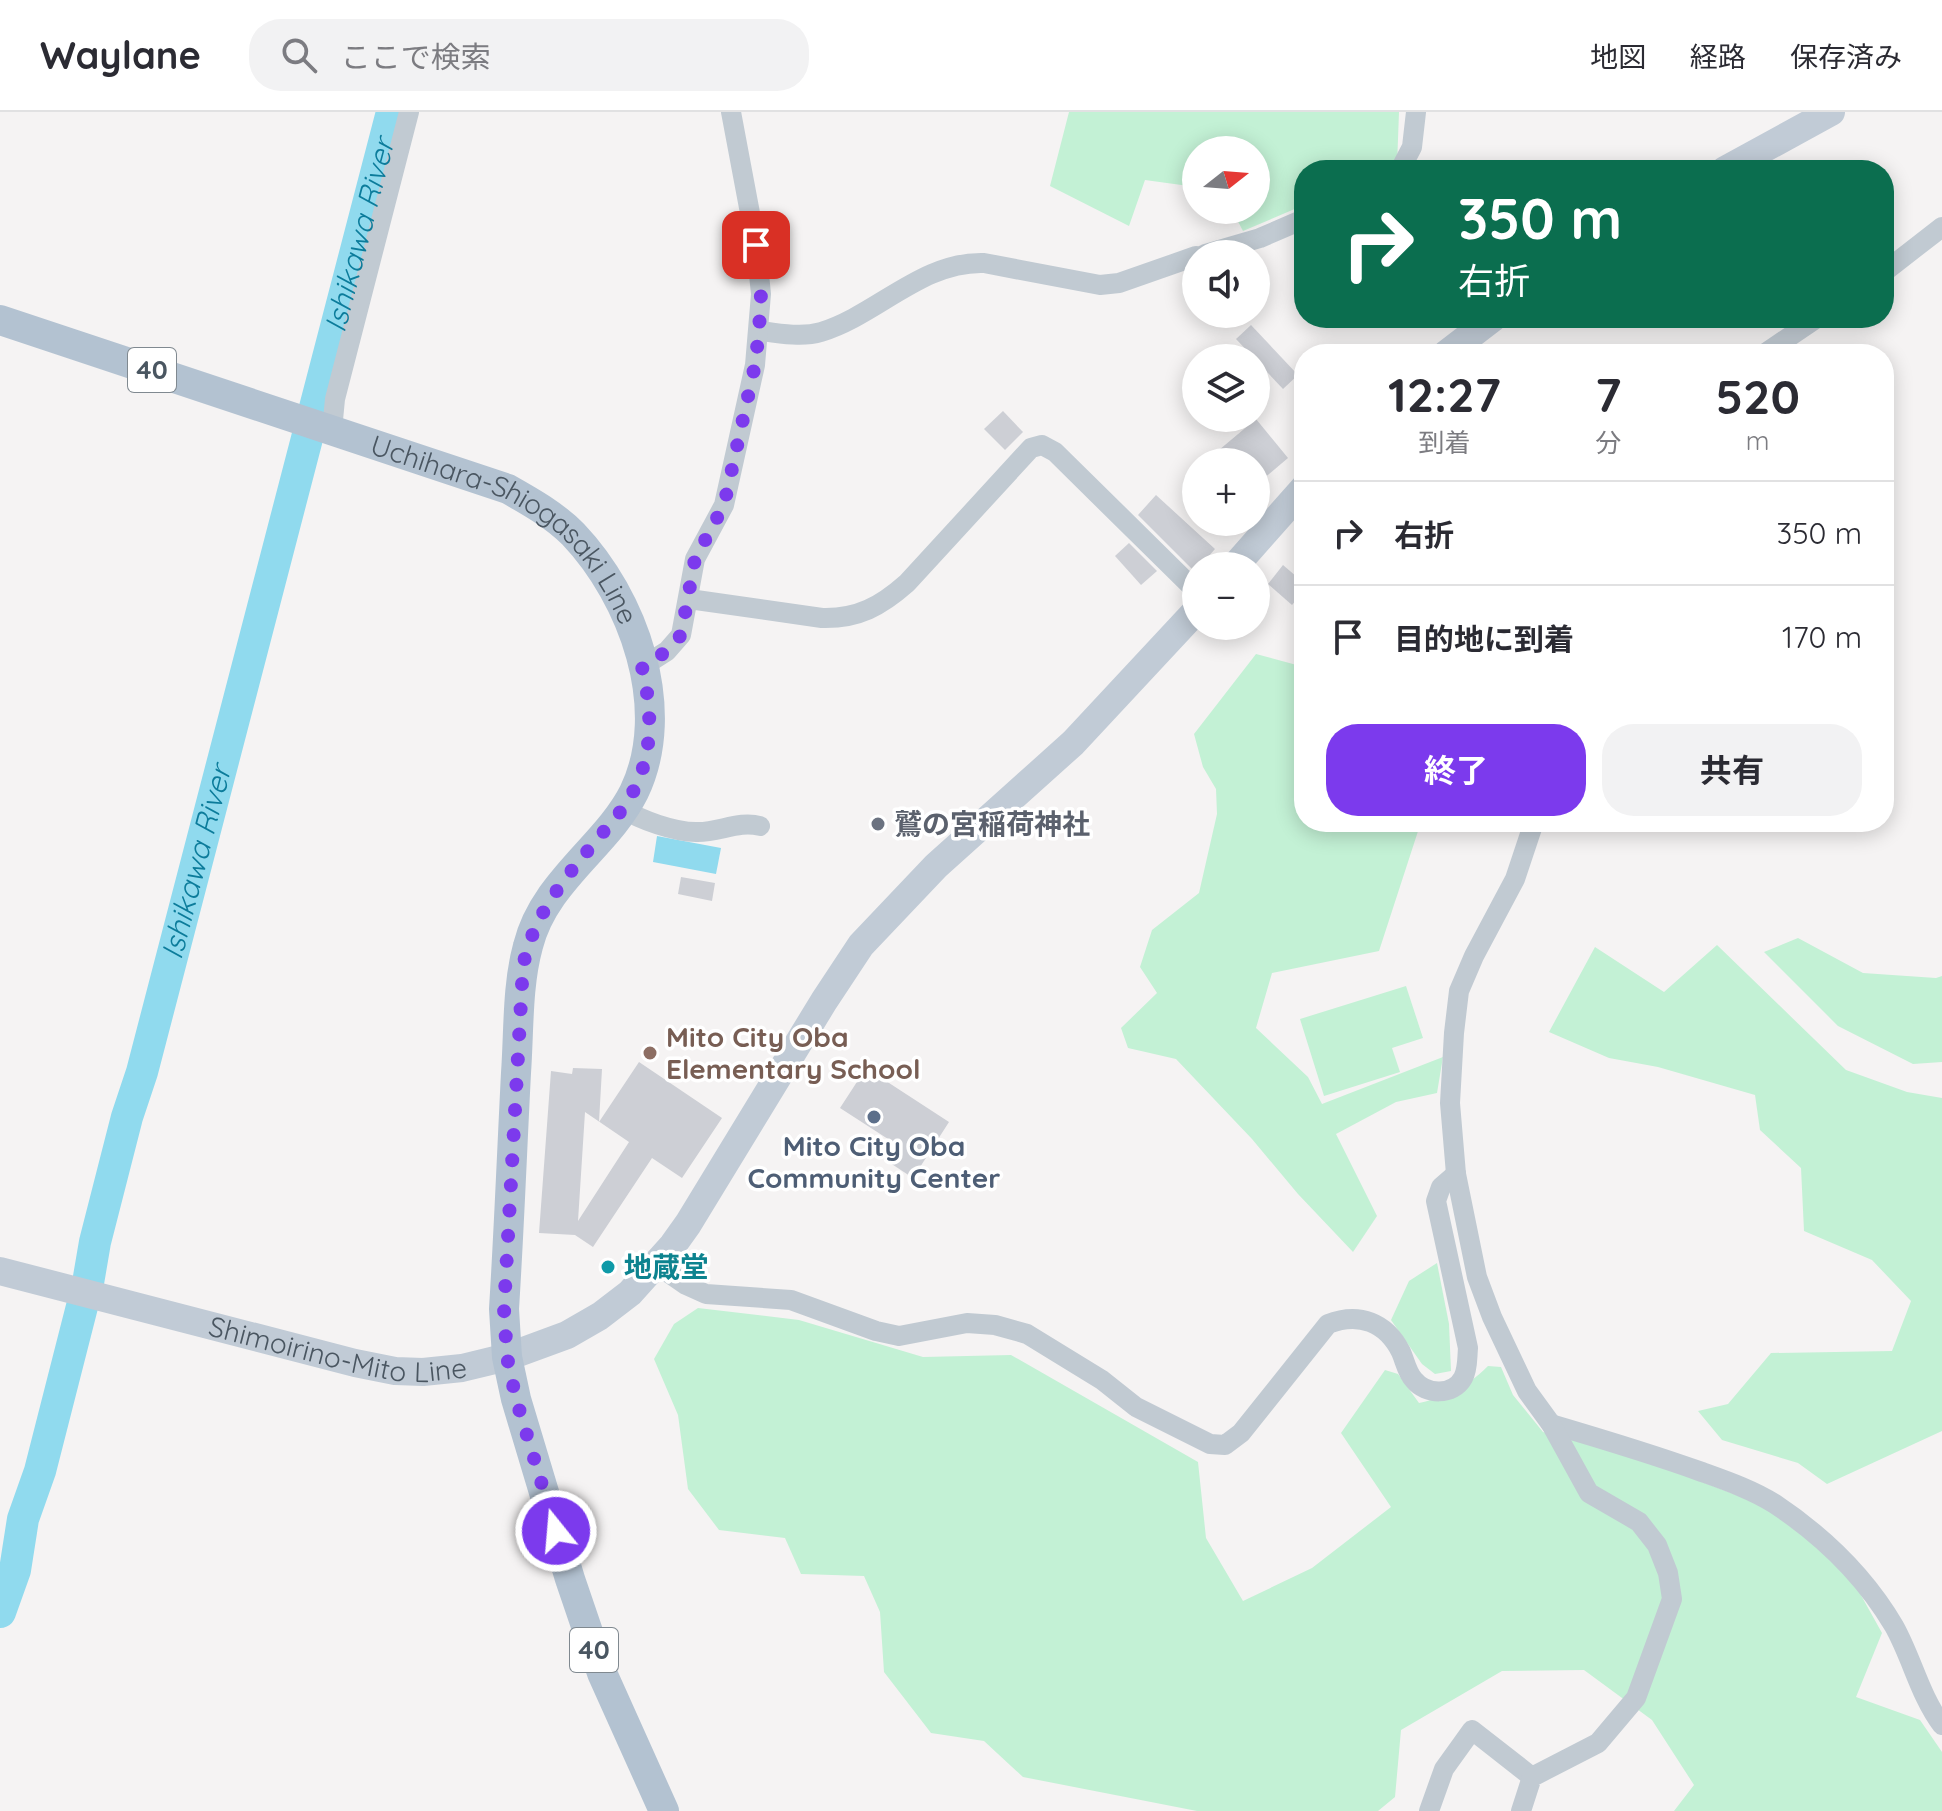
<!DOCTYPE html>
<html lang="ja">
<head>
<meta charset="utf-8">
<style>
  :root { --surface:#fff; --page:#f2f2f3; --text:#2b2b33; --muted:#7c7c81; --line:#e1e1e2; --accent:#7c3aed }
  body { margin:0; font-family:Quicksand,"Noto Sans JP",sans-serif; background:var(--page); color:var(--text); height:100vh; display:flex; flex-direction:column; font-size:30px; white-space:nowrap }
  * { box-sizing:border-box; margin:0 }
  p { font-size:26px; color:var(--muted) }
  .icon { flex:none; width:44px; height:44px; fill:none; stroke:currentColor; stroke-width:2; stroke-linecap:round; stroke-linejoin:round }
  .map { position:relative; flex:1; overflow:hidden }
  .drawer { position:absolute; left:1294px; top:232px; width:600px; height:488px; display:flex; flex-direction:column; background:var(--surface); border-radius:32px; box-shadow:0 4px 20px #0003 }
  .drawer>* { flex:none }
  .banner { position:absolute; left:1294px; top:48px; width:600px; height:168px; border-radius:32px; box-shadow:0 4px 20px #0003; background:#0b6e4f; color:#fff; overflow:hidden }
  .needle { width:52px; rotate:73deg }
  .buttons { position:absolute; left:1182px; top:24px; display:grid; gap:16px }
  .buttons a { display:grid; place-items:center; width:88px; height:88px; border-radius:50%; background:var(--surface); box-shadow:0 4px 20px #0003; font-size:40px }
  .pin { position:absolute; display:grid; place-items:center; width:68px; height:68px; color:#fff; margin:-34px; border-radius:16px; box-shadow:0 4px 12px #0006 }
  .me { position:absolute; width:88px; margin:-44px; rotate:343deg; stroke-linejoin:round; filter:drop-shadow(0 0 6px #0008) }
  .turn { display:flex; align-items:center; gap:28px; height:168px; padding:0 32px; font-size:36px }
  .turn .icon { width:104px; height:104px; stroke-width:2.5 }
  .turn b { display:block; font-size:56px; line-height:68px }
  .eta { display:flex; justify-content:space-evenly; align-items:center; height:136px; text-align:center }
  .eta b { font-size:48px; font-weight:700; line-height:56px }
  .primary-button { display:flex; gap:16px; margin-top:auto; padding:16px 32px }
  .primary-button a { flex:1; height:92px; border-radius:32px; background:var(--accent); color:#fff; font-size:32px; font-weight:700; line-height:92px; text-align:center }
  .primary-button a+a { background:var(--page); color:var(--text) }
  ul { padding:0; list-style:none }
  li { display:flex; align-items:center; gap:24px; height:104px; padding:0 32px; border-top:2px solid var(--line) }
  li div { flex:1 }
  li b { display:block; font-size:30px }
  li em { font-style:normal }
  header { display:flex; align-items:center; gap:48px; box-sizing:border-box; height:112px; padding:0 40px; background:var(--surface); border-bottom:2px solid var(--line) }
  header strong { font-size:38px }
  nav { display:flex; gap:44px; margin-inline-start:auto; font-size:28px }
  .search { width:560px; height:72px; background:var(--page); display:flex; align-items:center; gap:20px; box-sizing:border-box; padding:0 28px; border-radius:32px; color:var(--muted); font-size:30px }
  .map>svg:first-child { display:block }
  .green { fill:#c3f1d5 }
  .water { fill:#90daee }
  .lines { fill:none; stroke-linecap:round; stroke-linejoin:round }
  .river { stroke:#90daee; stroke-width:32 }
  .building { fill:#cdcfd5; fill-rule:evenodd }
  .minor { stroke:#c1cad2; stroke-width:20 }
  .secondary { stroke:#c1cbd6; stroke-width:28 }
  .primary { stroke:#b3c2d1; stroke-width:30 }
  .route { stroke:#7c3aed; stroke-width:14; stroke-dasharray:0 25.2 }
  .worship-dot { fill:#6b7280; stroke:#fff; stroke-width:3 }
  .education-dot { fill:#8d6e63; stroke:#fff; stroke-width:3 }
  .service-dot { fill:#5c6f8a; stroke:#fff; stroke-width:3 }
  .culture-dot { fill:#0f9aa8; stroke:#fff; stroke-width:3 }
  .labels { text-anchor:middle; stroke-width:7; stroke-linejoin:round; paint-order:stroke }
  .shield { fill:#fff; stroke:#808990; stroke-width:2 }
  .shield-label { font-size:26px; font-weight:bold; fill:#4a5661 }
  .street-label { font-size:28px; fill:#4a5661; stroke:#fff }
  .worship-label { font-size:28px; font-weight:bold; fill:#5b616d; stroke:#fff; text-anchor:start }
  .education-label { font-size:28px; font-weight:bold; fill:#785e54; stroke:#fff; text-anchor:start }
  .service-label { font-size:28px; font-weight:bold; fill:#4e5e75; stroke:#fff }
  .culture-label { font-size:28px; font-weight:bold; fill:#0d838f; stroke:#fff; text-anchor:start }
  .water-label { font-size:30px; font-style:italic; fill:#0c7c9b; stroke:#fff }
</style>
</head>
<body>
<header>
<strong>Waylane</strong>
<div class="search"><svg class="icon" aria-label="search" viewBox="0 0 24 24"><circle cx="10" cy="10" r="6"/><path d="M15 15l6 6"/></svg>ここで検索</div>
<nav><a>地図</a><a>経路</a><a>保存済み</a></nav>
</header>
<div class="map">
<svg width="1942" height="1699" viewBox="0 0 1942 1699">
  <rect width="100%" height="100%" fill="#f5f3f3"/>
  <!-- green -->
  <g class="green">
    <polygon points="1069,0 1399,0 1397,54 1387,58 1304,58 1304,93 1243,119 1232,98 1256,98 1256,38 1196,38 1196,75 1145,68 1129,114 1050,74"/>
    <polygon points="1256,542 1304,555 1304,710 1421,710 1379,839 1272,861 1256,916 1308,965 1322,992 1443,945 1437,981 1396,990 1336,1022 1377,1104 1353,1140 1298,1082 1252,1027 1176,947 1128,936 1121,916 1157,881 1140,855 1152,818 1199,781 1217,702 1216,677 1203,655 1194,622"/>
    <polygon points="1798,826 1863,861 1936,866 1942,864 1942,950 1913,952 1838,914 1764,840"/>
    <polygon points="1717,833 1846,958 1907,980 1942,986 1942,1319 1827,1372 1798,1351 1722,1328 1698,1299 1728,1292 1771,1241 1892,1239 1911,1189 1872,1148 1804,1119 1801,1056 1760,1018 1755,983 1658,955 1609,946 1549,920 1595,835 1664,880"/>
    <polygon points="1406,874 1423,926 1392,936 1400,960 1324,984 1300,907"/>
    <polygon points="1437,1151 1449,1212 1451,1259 1435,1262 1422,1252 1391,1208 1409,1169"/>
    <path d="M698,1196L799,1208L923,1245L1011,1243L1198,1350L1206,1426L1243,1489L1312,1456L1391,1395L1341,1321L1385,1258L1398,1262L1419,1291C1451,1284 1464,1277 1488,1254L1501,1255L1513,1283L1543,1320L1639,1346L1768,1395L1819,1436L1852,1467L1882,1521L1856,1585L1920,1608L1942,1640V1699H1674L1694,1673L1652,1608L1584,1558L1502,1559L1401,1618L1395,1685L1378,1699H1197L1023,1665L984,1629L931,1621L884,1560L880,1500L864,1464L801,1462L785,1426L719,1418L688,1377L678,1303L654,1247L674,1212Z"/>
  </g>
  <!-- water -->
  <polygon class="water" points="657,724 721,736 716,762 653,750"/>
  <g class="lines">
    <!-- river -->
    <path class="river" id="s1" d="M0,1500L15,1458L23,1407L40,1359L88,1171L95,1130L127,1005L142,960L392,0"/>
  </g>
  <!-- building -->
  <g class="building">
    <polygon points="1251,213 1298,263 1283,277 1236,227"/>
    <polygon points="1003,299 1023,320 1005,338 984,317"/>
    <polygon points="1256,307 1288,346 1256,373 1256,350 1229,350 1219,338"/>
    <polygon points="1156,383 1215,437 1200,454 1196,454 1195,460 1138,403"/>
    <polygon points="1129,431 1157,459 1141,473 1115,444"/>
    <polygon points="1283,453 1304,471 1304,479 1292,493 1268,472"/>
    <polygon points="681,765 715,771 712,789 678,782"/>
    <path d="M639,950L722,1006L682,1066L652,1046L593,1135L575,1123L539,1121L551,959L572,962L573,956L602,957L599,1010ZM585,1000L629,1030L578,1109Z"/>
    <polygon points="866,956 949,1010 913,1066 878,1043 888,1027 840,996"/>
  </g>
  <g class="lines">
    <!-- minor -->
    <g class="minor">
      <polyline points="1400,58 1412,35 1416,0"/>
      <polyline points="1205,142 1260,126 1304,107"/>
      <polyline points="1884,160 1942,115"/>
      <path d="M759,219C780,221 801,226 821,220C877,203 922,149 984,151L1100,173L1119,171L1196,144"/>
      <polyline points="1764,242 1817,206"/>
      <polyline points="332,318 335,287 409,0"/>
      <path d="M689,487L822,506C858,507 881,494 907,471L1031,336L1042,333L1055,340L1196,479"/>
      <polyline points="642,555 667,539 681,523 695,447 724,393 755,253 761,182 756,133 731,0"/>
      <path d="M623,697C641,708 674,720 696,720C718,721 739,708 760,714"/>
      <path d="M657,1153L686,1173L706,1182L791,1188L876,1219L899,1224L967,1211L995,1213L1027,1222L1102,1268L1136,1295L1210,1332L1225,1333L1241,1321L1328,1212C1359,1200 1386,1210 1401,1240C1405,1249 1407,1261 1414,1268C1426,1283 1453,1284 1463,1266C1468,1257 1467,1246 1468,1236L1436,1089L1441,1075L1456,1062"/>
      <path d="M1551,1312C1602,1327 1652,1342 1702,1360C1727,1369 1753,1378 1775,1392C1823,1424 1865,1465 1894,1514C1912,1546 1920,1584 1942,1613"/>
      <polyline points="1429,1699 1444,1657 1472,1618 1532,1665"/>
      <polyline points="1521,1699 1532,1665 1598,1631 1636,1586 1672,1487 1668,1461 1657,1433 1639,1410 1589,1381 1551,1312 1527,1279 1492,1205 1477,1165 1456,1062 1450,991 1454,921 1459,879 1474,844 1515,767 1534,710"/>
    </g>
    <!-- secondary -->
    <g class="secondary">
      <polyline points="1725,58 1831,0"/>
      <polyline points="1446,242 1493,206"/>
      <polyline points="1235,454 1304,376"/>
      <path id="s2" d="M0,1159L355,1251L395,1259L423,1260L462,1256L507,1245L567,1223L600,1204L630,1181L673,1133L688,1112L824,889L861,833L936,754L1073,631L1196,499"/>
    </g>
    <!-- primary -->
    <path class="primary" id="s3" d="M0,208L508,377C531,390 554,403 573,422C633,485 674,597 634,680C607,734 544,769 528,834C517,874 519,919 516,961C512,1039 509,1118 504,1197L507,1245L516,1287L570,1467L602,1561L664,1699"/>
  </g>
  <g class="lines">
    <!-- route -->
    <path class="route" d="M556,1419L516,1287L507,1245L504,1197L523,854C534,801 566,765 600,724C612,710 625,696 633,680C654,640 652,597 642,555L667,539L681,523L695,447L724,393L755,253L759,219L761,182L756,133"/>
  </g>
  <!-- markers -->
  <circle class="worship-dot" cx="878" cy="712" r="8"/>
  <circle class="education-dot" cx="650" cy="941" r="8"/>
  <circle class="service-dot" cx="874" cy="1005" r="8"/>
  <circle class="culture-dot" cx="608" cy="1155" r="8"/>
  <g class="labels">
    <!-- shield labels -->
    <g class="shield">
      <rect x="128" y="236" width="48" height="44" rx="6"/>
      <rect x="570" y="1516" width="48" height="44" rx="6"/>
    </g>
    <g class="shield-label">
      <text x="152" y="267">40</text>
      <text x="594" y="1547">40</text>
    </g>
    <!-- street labels -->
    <g class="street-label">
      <text dy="10" stroke="none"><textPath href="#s3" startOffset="556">Uchihara-Shiogasaki Line</textPath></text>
      <text dy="10" stroke="none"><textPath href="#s2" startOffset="348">Shimoirino-Mito Line</textPath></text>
    </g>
    <!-- worship labels -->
    <g class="worship-label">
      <text x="894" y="722">鷲の宮稲荷神社</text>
    </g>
    <!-- education labels -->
    <g class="education-label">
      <text x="666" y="935">Mito City Oba<tspan x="666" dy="32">Elementary School</tspan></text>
    </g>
    <!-- service labels -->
    <g class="service-label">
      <text x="874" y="1044">Mito City Oba<tspan x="874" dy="32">Community Center</tspan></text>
    </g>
    <!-- culture labels -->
    <g class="culture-label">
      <text x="624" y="1165">地蔵堂</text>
    </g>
    <!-- water labels -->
    <g class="water-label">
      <text dy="10" stroke="none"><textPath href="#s1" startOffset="1424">Ishikawa River</textPath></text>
      <text dy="10" stroke="none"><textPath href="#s1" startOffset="776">Ishikawa River</textPath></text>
    </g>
  </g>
</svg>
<div class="buttons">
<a><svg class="needle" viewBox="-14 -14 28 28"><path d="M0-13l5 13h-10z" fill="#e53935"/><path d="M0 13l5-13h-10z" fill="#7c7c81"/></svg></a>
<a><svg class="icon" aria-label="sound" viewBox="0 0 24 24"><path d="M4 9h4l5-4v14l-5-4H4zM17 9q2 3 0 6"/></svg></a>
<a><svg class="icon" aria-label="layers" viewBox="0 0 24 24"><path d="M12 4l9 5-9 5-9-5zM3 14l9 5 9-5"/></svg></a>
<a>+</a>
<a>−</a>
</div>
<div class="pin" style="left:756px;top:133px;background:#d93025"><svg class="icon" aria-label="arrive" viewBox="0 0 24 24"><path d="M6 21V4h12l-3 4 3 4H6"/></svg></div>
<svg class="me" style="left:556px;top:1419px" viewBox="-20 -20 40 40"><circle r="17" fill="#7c3aed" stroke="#fff" stroke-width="3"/><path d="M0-11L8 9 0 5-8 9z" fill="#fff"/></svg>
<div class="banner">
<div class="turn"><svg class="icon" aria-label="right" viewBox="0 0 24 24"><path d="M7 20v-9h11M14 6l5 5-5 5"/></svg><div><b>350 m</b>右折</div></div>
</div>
<section class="drawer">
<div class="eta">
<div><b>12:27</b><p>到着</p></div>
<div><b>7</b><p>分</p></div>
<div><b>520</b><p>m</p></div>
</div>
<ul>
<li><svg class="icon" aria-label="right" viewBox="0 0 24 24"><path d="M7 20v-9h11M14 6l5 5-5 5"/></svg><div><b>右折</b></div><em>350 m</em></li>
<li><svg class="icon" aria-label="arrive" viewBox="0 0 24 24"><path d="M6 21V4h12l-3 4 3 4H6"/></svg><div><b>目的地に到着</b></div><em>170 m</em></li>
</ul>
<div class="primary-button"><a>終了</a><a>共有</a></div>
</section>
</div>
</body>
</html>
